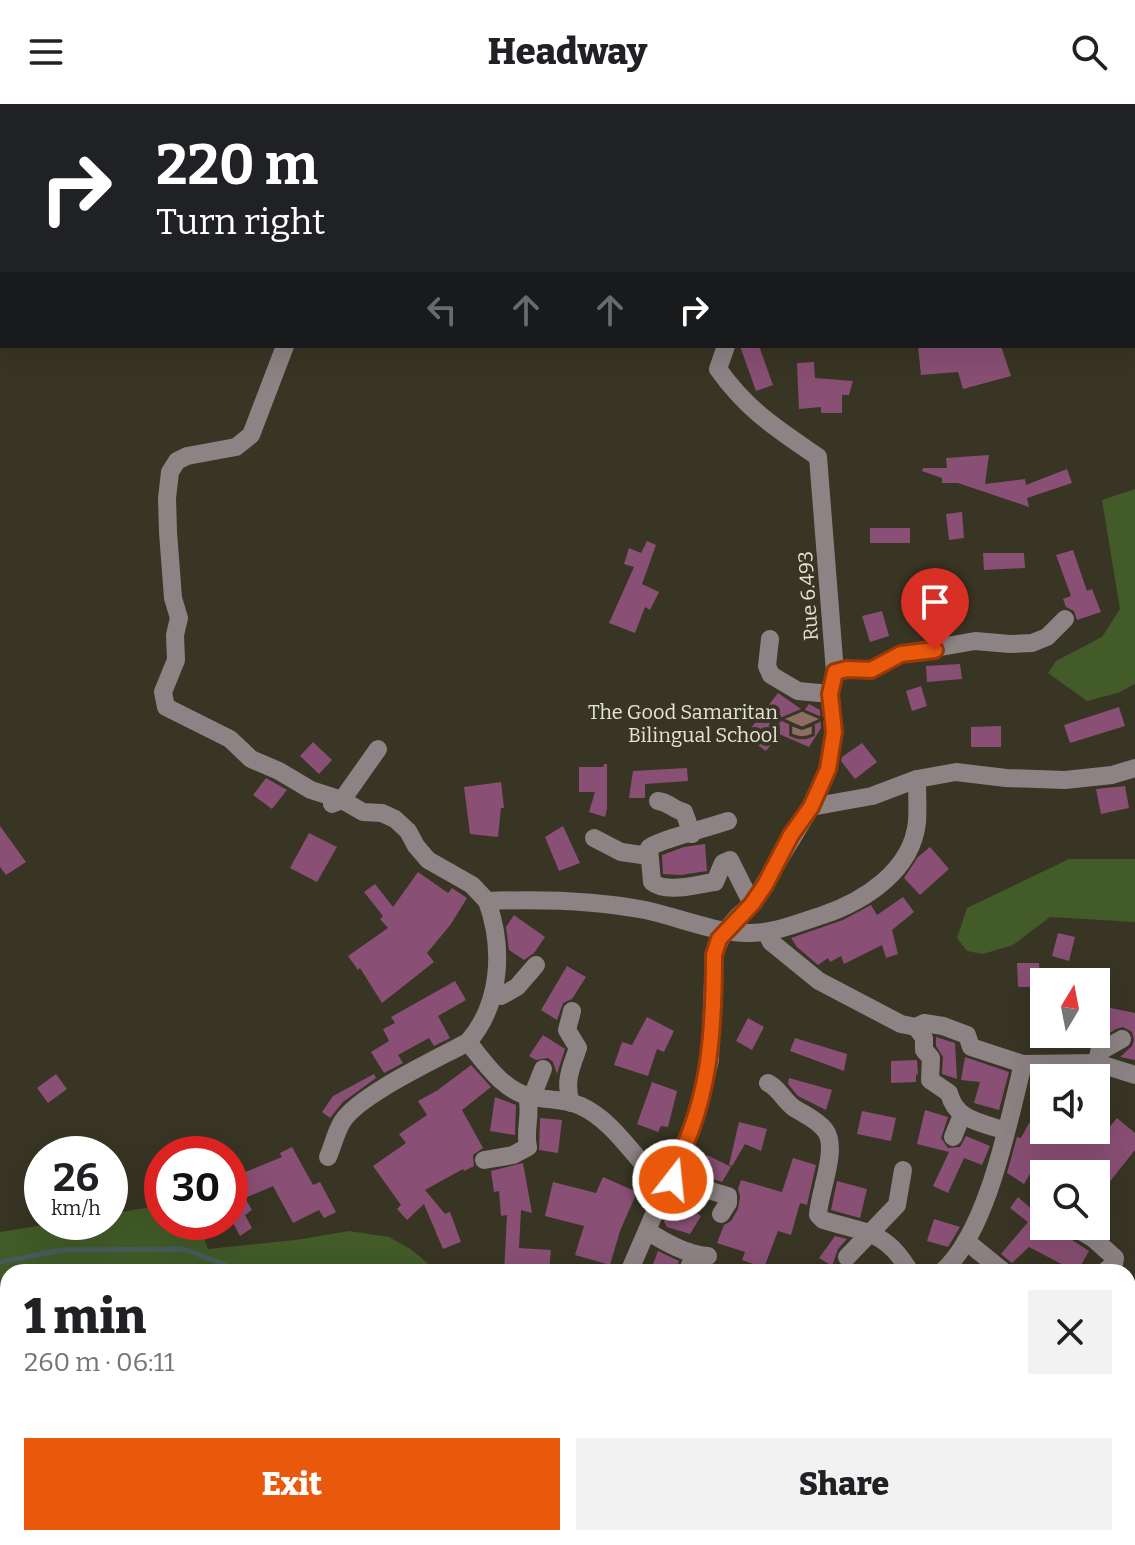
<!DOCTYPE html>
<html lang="en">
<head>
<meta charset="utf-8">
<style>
  :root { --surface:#fff; --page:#f2f2f2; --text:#202124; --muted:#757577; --accent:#ea580c }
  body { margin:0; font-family:Bitter,serif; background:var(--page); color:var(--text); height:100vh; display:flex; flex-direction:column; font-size:30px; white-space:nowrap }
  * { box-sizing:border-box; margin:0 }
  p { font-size:26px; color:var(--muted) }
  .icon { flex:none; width:44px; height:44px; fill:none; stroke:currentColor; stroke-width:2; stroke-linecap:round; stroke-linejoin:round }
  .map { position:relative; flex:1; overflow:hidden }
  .side { position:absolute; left:0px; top:1160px; width:1136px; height:282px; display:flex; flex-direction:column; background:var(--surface); border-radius:24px 24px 0 0; box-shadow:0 8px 32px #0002 }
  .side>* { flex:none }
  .guide { position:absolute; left:0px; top:0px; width:1136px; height:244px; box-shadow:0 8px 32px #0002; background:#202124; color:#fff; overflow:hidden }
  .needle { width:52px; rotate:10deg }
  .buttons { position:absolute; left:1030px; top:864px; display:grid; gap:16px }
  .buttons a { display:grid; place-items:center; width:80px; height:80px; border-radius:0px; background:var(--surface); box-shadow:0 8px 32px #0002; font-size:40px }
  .speed { position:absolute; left:24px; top:1032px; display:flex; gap:16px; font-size:40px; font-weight:700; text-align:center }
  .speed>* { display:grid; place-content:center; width:104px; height:104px; border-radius:50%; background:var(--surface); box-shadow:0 8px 32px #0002; line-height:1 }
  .speed small { font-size:20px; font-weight:400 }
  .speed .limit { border:12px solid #d22; background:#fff; color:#111 }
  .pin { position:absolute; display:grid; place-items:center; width:68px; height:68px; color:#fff; margin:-82px -34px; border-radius:50% 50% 50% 0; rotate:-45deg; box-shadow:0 0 8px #0007 }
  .pin .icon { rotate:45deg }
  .me { position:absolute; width:88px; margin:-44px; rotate:16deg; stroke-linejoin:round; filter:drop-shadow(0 0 6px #0008) }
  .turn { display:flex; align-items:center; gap:28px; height:168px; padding:0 24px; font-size:36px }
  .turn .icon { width:104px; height:104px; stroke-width:2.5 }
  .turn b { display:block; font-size:56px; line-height:68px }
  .lanes { display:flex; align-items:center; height:76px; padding:0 24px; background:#0003; justify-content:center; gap:40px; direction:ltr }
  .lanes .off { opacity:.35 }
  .round { display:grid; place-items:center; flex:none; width:84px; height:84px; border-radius:0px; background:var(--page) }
  .summary { display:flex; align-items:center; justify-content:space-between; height:136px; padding:0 24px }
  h1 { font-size:48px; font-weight:800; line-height:60px }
  .primary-button { display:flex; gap:16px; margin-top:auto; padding:16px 24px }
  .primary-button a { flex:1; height:92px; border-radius:0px; background:var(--accent); color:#fff; font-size:32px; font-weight:800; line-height:92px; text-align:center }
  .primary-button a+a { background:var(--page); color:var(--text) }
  header { display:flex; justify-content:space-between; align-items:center; height:104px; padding:0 24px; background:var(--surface); font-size:36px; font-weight:800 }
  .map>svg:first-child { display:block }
  .green { fill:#425b28 }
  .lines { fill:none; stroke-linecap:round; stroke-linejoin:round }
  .stream { stroke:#475d5c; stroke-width:5 }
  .building { fill:#894f74 }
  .minor { stroke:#8d8384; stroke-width:18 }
  .route-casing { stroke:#983908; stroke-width:20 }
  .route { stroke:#ea580c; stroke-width:14 }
  .labels { text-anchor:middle; stroke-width:8; stroke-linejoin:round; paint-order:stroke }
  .street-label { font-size:20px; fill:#e6e4d9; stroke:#383524 }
  .poi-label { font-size:20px; fill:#e6e4d9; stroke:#383524; text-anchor:end }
</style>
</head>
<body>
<header><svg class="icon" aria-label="menu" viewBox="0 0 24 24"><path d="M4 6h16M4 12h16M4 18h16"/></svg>Headway<svg class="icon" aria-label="search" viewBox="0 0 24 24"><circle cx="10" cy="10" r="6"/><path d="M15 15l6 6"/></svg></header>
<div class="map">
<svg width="1135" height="1441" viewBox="0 0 1135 1441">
  <rect width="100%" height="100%" fill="#383524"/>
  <!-- green -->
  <g class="green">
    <polygon points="1135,385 1135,580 1118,589 1087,597 1048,569 1056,557 1102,533 1120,505 1102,396"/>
    <polygon points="1069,755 1135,755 1135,818 1050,813 1013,841 983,850 967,847 957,834 967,804"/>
    <polygon points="162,1101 162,1118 199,1118 208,1145 296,1136 349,1127 389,1133 412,1146 438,1168 8,1168 8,1179 0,1179 0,1128 62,1118 110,1118 110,1110"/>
  </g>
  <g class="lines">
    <!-- stream -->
    <polyline class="stream" points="0,1158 62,1146 184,1145 244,1168"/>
  </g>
  <!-- building -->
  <g class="building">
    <polygon points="740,242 759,242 773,281 756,287"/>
    <polygon points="918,242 1001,242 1011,272 963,285 958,268 921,271"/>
    <polygon points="814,258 815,274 853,277 849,291 842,291 842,309 821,309 821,303 799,305 797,259"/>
    <polygon points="989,351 985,380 1025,375 1026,381 1067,365 1072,379 1027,394 1029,403 958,379 942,379 942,374 922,367 923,364 947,364 946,354"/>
    <polygon points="962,408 964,434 949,436 946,410"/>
    <rect x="870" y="424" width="40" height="15"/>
    <polygon points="647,437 656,441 642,480 659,488 650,506 645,503 635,529 609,519 634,463 624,460 629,444 641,449"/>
    <polygon points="1073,446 1087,487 1092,485 1101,508 1077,516 1074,507 1066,503 1063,495 1071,492 1056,451"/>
    <polygon points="983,449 1024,449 1025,464 984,466"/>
    <polygon points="882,507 889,532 870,538 862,512"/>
    <polygon points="960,560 962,575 927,578 926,562"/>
    <polygon points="921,582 927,602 912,607 906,587"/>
    <polygon points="778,589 804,607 809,600 820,606 821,624 809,643 779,630 766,647 745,632"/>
    <polygon points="1119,603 1125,622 1070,639 1064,621"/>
    <polygon points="1001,622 1001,643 971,643 971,623"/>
    <polygon points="313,638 332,656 319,670 300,652"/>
    <polygon points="862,639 877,658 855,675 841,657 842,653"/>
    <polygon points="604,660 607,660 607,705 605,713 589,708 595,688 579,688 579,663 603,663"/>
    <polygon points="687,664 688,677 645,680 645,694 629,694 633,667"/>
    <polygon points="266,674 287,686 272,705 253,691"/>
    <polygon points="501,678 504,704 501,704 498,733 470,730 464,683"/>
    <polygon points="1125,682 1129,704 1101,710 1096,685"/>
    <polygon points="0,722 26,758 6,771 0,763"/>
    <polygon points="563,722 580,759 559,767 545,733"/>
    <polygon points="309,729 337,743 317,778 290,764"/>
    <polygon points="705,740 707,767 681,771 663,770 662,751 684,743"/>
    <polygon points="930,743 949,765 920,791 904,774 918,753"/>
    <polygon points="418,768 448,789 452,784 467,794 451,820 427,849 434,858 382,899 360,864 358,866 348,852 388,824 380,815 383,812 364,788 375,780 393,803"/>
    <polygon points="903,793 914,808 892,826 898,850 886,854 882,841 844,860 841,852 830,858 828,854 818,861 797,843 791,834 843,816 871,801 877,811"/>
    <polygon points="514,811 545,833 534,849 524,856 509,846 506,823"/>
    <polygon points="1058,829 1075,833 1069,857 1052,852"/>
    <polygon points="1017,859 1039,859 1040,883 1018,883"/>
    <polygon points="567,862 586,873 572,895 563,899 557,916 541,906"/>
    <polygon points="455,877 466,896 438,912 450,934 434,942 429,934 398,951 403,959 384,969 371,948 389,937 383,925 395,919 391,913"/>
    <polygon points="1096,901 1135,909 1135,956 1120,953 1132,942 1134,936 1132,928 1123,923 1116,925 1089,942 1061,938 1061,930 1096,930"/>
    <polygon points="647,913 674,927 664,948 657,945 648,972 614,961 622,938 632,941"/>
    <polygon points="748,914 764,923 752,946 736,937"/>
    <polygon points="543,931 565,945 557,970 553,958 548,954 536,956 529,952"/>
    <polygon points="936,933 955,939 957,975 942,970 943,953 936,942"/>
    <polygon points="795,934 847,950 844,967 790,947"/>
    <polygon points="965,953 1009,968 999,1006 974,999 980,978 961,976"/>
    <polygon points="917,956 918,971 916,970 916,978 891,979 891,957"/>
    <polygon points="471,961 491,983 462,1006 483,1044 473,1051 474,1062 464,1067 463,1065 425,1086 445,1110 450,1108 461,1138 443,1145 424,1100 407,1116 397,1105 401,1101 373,1062 406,1039 399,1030 427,1011 418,997 438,986"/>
    <polygon points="56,970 67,985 48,999 37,984"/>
    <polygon points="374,970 376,974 343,998 330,1014 322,1008 333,992"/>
    <polygon points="789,974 832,986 826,1006 798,992 788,980"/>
    <polygon points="652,978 677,987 668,1023 661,1022 658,1028 637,1020"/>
    <polygon points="495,993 516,1001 515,1031 490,1027"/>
    <polygon points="925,1006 948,1013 941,1034 948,1044 960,1043 966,1032 990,1042 982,1061 964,1054 948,1089 933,1082 949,1048 917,1040"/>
    <polygon points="862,1007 896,1014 891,1037 857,1030"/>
    <polygon points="540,1014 562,1016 558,1049 539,1046"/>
    <polygon points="1117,1014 1135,1029 1135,1046 1096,1095 1096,1070 1030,1070 1024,1080 1007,1069 1017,1033 1021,1034 1029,1019 1042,1026 1107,1026"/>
    <polygon points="739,1018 767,1025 761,1047 745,1040 732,1062 729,1061"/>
    <polygon points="292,1043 313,1081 320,1078 336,1108 324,1114 319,1106 293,1119 273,1082 245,1094 252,1106 245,1111 252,1124 240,1132 233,1119 230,1121 230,1070 236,1080 246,1076 243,1069 282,1053 280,1049"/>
    <polygon points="707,1051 731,1063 722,1078 697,1070"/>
    <polygon points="793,1054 816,1061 807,1101 800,1099 791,1131 778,1127 764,1164 742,1156 745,1148 717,1139 724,1121 731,1117 738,1105 740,1092 738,1085 741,1076 782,1088"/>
    <polygon points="523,1059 532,1109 521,1106 519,1144 551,1146 549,1168 504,1168 507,1111 501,1112 499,1087 494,1088 491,1067"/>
    <polygon points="603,1073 637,1088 620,1127 610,1161 575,1151 584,1122 545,1112 553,1078 596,1089"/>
    <polygon points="837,1077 867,1085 860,1114 831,1106"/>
    <polygon points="1018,1093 1044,1116 1044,1122 1061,1122 1066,1132 1089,1147 1077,1168 1029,1143 1012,1159 1001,1150 1028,1118 1010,1104"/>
    <polygon points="673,1096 701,1112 690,1130 667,1123 664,1118"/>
    <polygon points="934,1115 960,1123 948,1143 927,1137"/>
    <polygon points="835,1132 847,1135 838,1145 832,1162 819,1154"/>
    <polygon points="658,1147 679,1157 675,1168 650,1168"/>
  </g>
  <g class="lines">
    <!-- minor -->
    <g class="minor">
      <polyline points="285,242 251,331 236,343 187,352 177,357 170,368 167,394 168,428 173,494 179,514 175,531 176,556 163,588 166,603 230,635 251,655 279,667 311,686 342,696 363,708 382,709 395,715 408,727 416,742 428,756 472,781 487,797"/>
      <polyline points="770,535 767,562 771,571 798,587 830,590"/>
      <polyline points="835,568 847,565 871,566 901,550 975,537 1010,540 1032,539 1047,533 1065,515"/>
      <path d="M658,697C669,698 673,706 684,708L692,730"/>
      <polyline points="332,700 342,696 378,645"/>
      <polyline points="811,703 872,692 917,675 956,668 1006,674 1065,676 1112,671 1135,664"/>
      <path d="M728,717C713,722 656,737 649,744L652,778C667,790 697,780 715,778L723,759L730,756L752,800"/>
      <polyline points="594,734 621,748 649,752"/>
      <polyline points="766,828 771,838 819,877 901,920 916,923 924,919 943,922 967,931 971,943 1023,960 1097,959 1135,971"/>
      <polyline points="494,889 501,892 517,883 536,861"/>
      <path d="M916,923L924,934V946L931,954L930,976L949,989C956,1017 981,1018 1006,1027"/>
      <polyline points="1097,959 1099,948 1122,935"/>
      <path d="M768,979C780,985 783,996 794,1004C805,1011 816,1015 825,1026C839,1044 819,1088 818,1111L823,1116C865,1129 886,1126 910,1168"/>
      <polyline points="532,993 543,965"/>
      <path d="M571,999C564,978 571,963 578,944L567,926L572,907"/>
      <polyline points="953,1033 962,1011"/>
      <path d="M328,1053C333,1041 336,1028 342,1018C358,991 439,954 468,938"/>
      <path d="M484,1056L513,1051L528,1043C524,1026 532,1010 527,992"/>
      <polyline points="668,1074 728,1092 728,1099 721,1110"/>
      <path d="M665,1082C635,1057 617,1019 581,1002C566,995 548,996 532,993C504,988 485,959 468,938C501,900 504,844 487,797C539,795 594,796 645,806C678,813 712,828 746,829C773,830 798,819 823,811C864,797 912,767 917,718C918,704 917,689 917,675"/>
      <polyline points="1073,1122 1094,1135 1115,1154 1114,1160 1104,1168"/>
      <path d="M647,1127C665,1138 687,1151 708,1152"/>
      <polyline points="966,1137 1004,1168"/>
      <polyline points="847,1153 897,1101 903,1066"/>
      <path d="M629,1168L696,1013L710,956L714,851C721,829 734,814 752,800L811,703L828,665L834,628L830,590L835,568L818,353C776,324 748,307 718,265L726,242"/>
      <polyline points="687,1168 695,1150"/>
      <path d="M942,1168C988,1127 1008,1019 1023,960"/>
      <polyline points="1128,1254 1135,1258"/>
      <polyline points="268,1434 270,1441"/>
      <polyline points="539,1434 540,1441"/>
      <polyline points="820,1434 823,1441"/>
      <polyline points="1025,1434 1033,1441"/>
      <polyline points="20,1441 21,1434"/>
      <polyline points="432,1441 493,1434"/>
    </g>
  </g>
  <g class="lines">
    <defs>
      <path id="route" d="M673,1076L668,1074C710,1004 714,930 714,851L719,835L752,800L765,781L791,731L811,703L828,665L834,628L830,590L835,568L847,565L871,566L901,550L935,546"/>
    </defs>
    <!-- route casing -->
    <use href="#route" class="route-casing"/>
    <!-- route -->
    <use href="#route" class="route"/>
  </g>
  <!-- icons -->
  <defs>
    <symbol id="school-bare" viewBox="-9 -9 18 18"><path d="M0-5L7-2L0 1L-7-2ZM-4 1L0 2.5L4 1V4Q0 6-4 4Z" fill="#8d6e63" stroke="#383524" stroke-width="2.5" paint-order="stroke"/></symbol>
  </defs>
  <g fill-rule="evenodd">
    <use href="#school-bare" x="780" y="598" width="44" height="44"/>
  </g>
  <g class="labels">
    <!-- street labels -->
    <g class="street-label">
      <text transform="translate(808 492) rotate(-94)" y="7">Rue 6.493</text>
    </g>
    <!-- poi labels -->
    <g class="poi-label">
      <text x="778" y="615">The Good Samaritan<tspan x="778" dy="23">Bilingual School</tspan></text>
    </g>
  </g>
</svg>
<div class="buttons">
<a><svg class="needle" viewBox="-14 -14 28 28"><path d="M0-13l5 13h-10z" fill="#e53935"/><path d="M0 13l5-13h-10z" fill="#757577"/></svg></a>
<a><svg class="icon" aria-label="sound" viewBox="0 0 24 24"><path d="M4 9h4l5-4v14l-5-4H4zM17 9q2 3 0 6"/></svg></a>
<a><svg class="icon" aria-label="search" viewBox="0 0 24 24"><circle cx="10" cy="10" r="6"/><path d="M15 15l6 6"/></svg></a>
</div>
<div class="speed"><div>26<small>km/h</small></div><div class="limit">30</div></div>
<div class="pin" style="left:935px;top:546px;background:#d93025"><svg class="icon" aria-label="arrive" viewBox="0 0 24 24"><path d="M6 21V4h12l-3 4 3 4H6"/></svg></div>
<svg class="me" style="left:673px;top:1076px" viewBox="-20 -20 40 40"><circle r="17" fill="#ea580c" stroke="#fff" stroke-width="3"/><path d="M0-11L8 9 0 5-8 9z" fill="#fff"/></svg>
<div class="guide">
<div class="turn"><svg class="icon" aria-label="right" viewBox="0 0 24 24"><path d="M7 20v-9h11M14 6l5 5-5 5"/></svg><div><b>220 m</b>Turn right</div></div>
<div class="lanes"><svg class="icon off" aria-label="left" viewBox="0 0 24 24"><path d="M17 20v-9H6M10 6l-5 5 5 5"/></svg><svg class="icon off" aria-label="ahead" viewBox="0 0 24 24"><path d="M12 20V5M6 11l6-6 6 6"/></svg><svg class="icon off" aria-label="ahead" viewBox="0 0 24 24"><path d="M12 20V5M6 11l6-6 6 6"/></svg><svg class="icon" aria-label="right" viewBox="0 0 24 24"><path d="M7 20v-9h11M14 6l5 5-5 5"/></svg></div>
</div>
<section class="side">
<div class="summary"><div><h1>1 min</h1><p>260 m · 06:11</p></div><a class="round"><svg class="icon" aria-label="close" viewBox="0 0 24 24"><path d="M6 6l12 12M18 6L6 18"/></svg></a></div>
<div class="primary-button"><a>Exit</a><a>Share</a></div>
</section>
</div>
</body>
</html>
